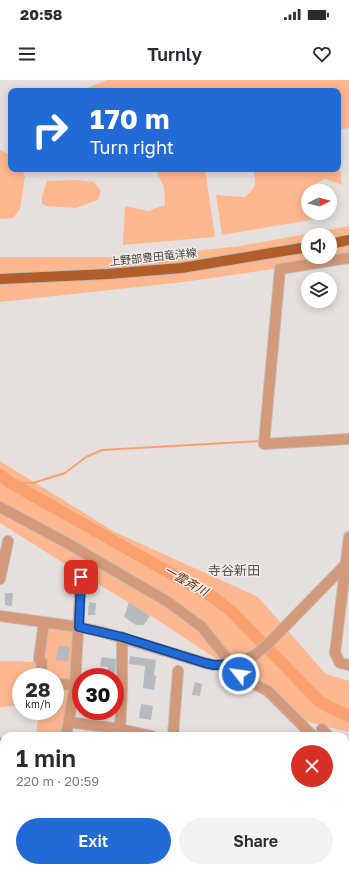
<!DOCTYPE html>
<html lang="en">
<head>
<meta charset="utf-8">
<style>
  :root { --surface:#fff; --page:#f2f2f3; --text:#2b2b33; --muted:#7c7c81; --accent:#226ad5 }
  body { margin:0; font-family:"Golos Text","Noto Sans JP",sans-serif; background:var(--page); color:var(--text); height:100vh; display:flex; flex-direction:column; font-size:15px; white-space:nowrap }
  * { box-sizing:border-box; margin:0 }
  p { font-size:13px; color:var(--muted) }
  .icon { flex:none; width:22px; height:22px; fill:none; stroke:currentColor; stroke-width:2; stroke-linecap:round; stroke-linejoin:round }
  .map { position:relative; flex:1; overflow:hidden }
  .sheet { position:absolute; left:0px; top:652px; width:349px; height:140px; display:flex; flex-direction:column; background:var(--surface); border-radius:12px 12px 0 0; box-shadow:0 2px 10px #0003 }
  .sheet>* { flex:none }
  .top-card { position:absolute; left:8px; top:8px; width:333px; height:84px; border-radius:8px; box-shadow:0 2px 10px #0003; background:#226ad5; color:#fff; overflow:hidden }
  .needle { width:26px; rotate:84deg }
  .fabs { position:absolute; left:301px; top:104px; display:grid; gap:8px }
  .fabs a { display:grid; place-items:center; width:36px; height:36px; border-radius:50%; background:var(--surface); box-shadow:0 2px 10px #0003; font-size:20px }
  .speed { position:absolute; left:12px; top:588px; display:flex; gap:8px; font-size:20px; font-weight:700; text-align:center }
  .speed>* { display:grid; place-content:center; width:52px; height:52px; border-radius:50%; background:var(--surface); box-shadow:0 2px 10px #0003; line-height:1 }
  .speed small { font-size:10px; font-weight:400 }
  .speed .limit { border:6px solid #d22; background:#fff; color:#111 }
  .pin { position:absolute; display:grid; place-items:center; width:34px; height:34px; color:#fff; margin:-17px; border-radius:8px; box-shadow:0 2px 6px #0006 }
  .me { position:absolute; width:44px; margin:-22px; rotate:300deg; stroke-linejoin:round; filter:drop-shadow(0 0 3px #0008) }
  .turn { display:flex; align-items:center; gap:14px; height:84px; padding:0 16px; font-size:18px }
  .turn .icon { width:52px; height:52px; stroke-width:2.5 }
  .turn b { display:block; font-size:28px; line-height:34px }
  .round { display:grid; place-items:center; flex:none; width:42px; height:42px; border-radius:21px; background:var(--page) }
  .headline { display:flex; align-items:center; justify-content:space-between; height:68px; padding:0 16px }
  h1 { font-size:24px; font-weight:600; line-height:30px }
  .button { display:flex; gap:8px; margin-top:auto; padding:8px 16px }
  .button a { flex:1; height:46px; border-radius:24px; background:var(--accent); color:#fff; font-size:16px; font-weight:600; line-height:46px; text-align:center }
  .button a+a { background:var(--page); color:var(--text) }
  .status { display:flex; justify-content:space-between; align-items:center; height:28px; padding:0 20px; background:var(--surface); direction:ltr }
  .status svg { height:11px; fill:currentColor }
  header { display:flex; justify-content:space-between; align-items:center; height:52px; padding:0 16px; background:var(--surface); font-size:18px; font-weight:600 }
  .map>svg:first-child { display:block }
  .green { fill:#ffb790; fill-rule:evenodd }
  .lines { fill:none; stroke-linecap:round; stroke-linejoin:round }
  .stream { stroke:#f9a06e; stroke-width:2 }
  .river { stroke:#f9a06e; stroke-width:12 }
  .building { fill:#b6b9bd }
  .minor-casing { stroke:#c0bbba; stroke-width:12 }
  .major-casing { stroke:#c0bbba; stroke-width:12 }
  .minor { stroke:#d39979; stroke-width:10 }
  .major { stroke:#b15e2a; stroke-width:10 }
  .route-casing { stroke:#16458a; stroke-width:10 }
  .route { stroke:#226ad5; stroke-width:7 }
  .labels { text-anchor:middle; stroke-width:3; stroke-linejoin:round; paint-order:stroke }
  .street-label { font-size:11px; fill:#3c3a39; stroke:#f3eeeb }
  .water-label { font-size:12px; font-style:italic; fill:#612901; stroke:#f3eeeb }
  .quarter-label { font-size:13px; fill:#534f4d; stroke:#f3eeeb }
</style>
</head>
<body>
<div class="status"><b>20:58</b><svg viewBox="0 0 49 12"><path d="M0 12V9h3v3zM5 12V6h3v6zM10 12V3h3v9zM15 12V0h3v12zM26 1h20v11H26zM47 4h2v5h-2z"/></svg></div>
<header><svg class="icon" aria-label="menu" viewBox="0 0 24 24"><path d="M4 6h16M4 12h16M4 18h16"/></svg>Turnly<svg class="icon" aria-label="heart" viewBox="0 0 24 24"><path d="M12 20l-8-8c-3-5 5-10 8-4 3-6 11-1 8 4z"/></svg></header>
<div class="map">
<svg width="349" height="792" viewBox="0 0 349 792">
  <rect width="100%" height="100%" fill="#e5e0de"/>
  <!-- green -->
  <g class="green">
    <polygon points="107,0 349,0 349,48 338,50 338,11 79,11"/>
    <polygon points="0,70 11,75 11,89 21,89 25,96 20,129 13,138 0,139"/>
    <path d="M338,77L342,105L325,99L311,106L305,116L308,126V133H312L316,139L222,155L216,115L245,117C256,107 258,103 252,89H338Z"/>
    <polygon points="155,89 205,89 215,157 123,165 125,126 148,131 165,125 164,107"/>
    <polygon points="77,100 94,102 101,111 98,120 76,128 47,126 42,124 42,116 47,101"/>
    <path d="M349,146V178L184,202L0,222V177H141L240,166ZM308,155H330V177H308Z"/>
    <polygon points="0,381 115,452 258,517 326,594 349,601 349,652 304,641 239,594 156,539 68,486 0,443"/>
    <polygon points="48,543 79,547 62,656 36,656 39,631 55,631 55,597 21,597 21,625 0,627 0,581 42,582"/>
  </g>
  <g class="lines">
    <!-- stream -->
    <g class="stream">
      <polyline points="9,402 33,403 65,393 86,377 102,370 262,361"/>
      <polyline points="67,788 74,792"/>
    </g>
    <!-- river -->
    <polyline class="river" points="0,395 9,402 211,516 230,530 319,621 331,628 349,636"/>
  </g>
  <!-- building -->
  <g class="building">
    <polygon points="5,513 13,513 12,526 5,525"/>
    <polygon points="89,522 96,523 95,535 88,535"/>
    <polygon points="129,522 150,536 144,545 136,545 124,537"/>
    <polygon points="58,566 70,567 68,581 56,580"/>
    <polygon points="130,576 156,580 154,595 156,596 154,610 143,608 145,586 129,584"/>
    <polygon points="102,577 116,579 115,597 107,597 108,587 100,586"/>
    <polygon points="195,602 202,604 200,616 192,615"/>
    <polygon points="141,624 153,626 151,640 139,638"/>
  </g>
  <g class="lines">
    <defs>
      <g id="minor">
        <polyline points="349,178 280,189 264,364 349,359"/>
        <polyline points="0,427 67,463 168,522 202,547 239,594 248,601 268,611 313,656"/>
        <polyline points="349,457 335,573 340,583 349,585"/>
        <polyline points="0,499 8,461"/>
        <polyline points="0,536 79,547 102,552 205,583 214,585 232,584 241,582 256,574 267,565 349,481"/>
        <polyline points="41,597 42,582 39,579 44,542"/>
        <polyline points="55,604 81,605"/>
        <polyline points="69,642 120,649 152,656"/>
        <polyline points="120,649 122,608 122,557"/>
        <polyline points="322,649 328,656"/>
        <polyline points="66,656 75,605 81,497"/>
        <polyline points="173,656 178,591"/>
        <polyline points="0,663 4,664"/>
        <polyline points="345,682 349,690"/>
        <polyline points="345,699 349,704"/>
        <polyline points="0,752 4,753"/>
        <polyline points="345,756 349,734"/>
        <polyline points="198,788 209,792"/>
        <polyline points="47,792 48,788"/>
        <polyline points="167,792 169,788"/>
        <polyline points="258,792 259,788"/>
        <polyline points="338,792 339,788"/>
      </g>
      <g id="major">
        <polyline points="330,164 349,160"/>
        <polyline points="0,199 108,194 181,188 308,167"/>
        <polyline points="0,763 4,765"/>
        <polyline points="54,788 60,792"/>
      </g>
    </defs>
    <!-- minor casing -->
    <use href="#minor" class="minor-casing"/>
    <!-- major casing -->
    <use href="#major" class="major-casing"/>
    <!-- minor -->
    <use href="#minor" class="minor"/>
    <!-- major -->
    <use href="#major" class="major"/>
  </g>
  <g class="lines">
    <defs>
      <polyline id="route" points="81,497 79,547 122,557 205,583 214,585 232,584 239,594"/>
    </defs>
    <!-- route casing -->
    <use href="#route" class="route-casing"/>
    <!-- route -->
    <use href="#route" class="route"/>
  </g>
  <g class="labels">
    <!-- street labels -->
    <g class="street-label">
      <text transform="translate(153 177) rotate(-6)" y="4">上野部豊田竜洋線</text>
    </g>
    <!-- water labels -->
    <g class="water-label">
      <text transform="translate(186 501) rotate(30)" y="4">一雲斉川</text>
    </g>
    <!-- quarter labels -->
    <g class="quarter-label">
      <text x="234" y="495">寺谷新田</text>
    </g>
  </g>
</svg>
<div class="fabs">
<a><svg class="needle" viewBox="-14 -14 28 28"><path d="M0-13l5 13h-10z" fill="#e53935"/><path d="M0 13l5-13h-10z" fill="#7c7c81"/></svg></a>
<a><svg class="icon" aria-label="sound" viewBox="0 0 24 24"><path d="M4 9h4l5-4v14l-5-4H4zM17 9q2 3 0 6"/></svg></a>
<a><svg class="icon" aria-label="layers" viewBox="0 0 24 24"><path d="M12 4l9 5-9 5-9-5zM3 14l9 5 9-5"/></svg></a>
</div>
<div class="speed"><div>28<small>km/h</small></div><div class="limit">30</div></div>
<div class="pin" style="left:81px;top:497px;background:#d93025"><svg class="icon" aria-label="arrive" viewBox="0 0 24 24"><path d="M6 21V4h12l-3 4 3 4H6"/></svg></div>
<svg class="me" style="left:239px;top:594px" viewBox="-20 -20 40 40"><circle r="17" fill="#226ad5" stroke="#fff" stroke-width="3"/><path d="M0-11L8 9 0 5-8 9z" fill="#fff"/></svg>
<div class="top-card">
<div class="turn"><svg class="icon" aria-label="right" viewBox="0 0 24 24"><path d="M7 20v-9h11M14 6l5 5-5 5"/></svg><div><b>170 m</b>Turn right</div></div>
</div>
<section class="sheet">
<div class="headline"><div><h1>1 min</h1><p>220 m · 20:59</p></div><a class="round" style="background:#d93025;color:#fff"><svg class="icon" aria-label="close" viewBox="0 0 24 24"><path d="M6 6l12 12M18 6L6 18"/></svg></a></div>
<div class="button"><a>Exit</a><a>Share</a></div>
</section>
</div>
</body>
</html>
